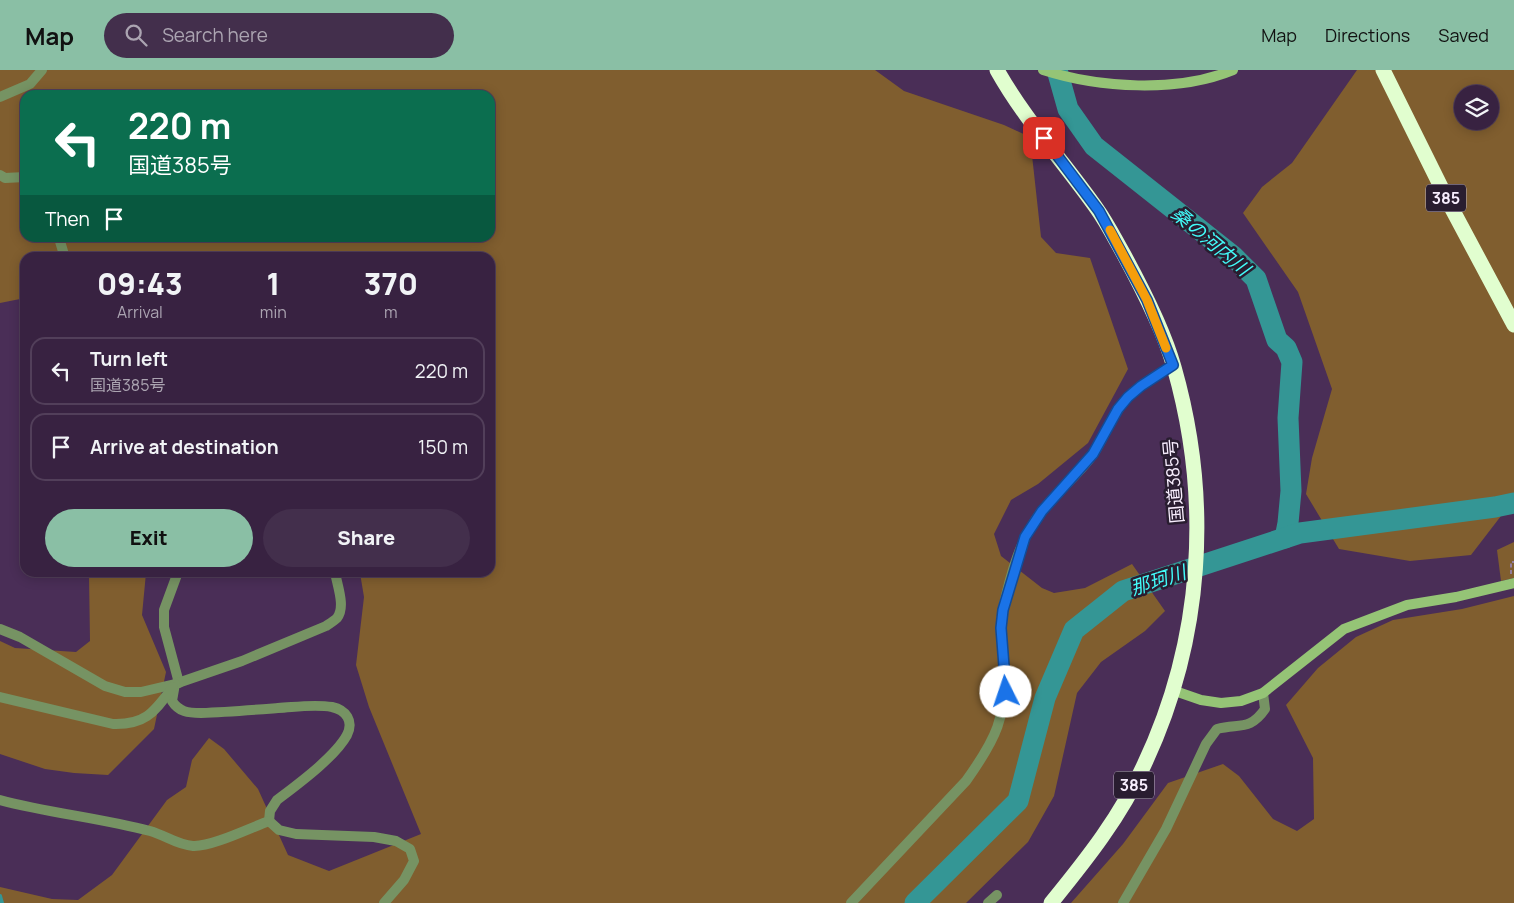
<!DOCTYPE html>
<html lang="en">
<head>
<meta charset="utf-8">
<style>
  :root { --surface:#382241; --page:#432f4c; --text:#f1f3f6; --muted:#aba4b1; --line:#523f5a; --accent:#8abfa5 }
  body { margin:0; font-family:Manrope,"Noto Sans JP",sans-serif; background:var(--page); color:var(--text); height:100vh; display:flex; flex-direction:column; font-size:19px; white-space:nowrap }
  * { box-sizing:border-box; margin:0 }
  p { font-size:16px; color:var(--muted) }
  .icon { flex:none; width:28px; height:28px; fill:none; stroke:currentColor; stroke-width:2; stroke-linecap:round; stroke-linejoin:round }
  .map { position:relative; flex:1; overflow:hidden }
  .side { position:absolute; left:20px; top:182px; width:475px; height:325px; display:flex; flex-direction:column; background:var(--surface); border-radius:15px; box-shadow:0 2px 12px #0003,0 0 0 1px var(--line) }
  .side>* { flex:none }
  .guide { position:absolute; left:20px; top:20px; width:475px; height:152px; border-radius:15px; box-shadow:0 2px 12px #0003,0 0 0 1px var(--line); background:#0b6e4f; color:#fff; overflow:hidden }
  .controls { position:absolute; left:1454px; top:15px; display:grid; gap:10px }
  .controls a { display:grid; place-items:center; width:45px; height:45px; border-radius:50%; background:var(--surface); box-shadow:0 2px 12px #0003,0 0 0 1px var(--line); font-size:25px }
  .pin { position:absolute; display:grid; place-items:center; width:42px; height:42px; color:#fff; margin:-21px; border-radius:10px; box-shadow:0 2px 8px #0006 }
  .me { position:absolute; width:55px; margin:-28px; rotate:356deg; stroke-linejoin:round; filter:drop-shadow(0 0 4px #0008) }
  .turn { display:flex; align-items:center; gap:18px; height:105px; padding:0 25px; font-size:22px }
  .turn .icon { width:65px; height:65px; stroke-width:2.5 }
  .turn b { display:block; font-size:35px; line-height:42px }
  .then { display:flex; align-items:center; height:48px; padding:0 25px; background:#0003; gap:10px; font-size:19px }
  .eta { display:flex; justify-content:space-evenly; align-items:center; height:85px; text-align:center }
  .eta b { font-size:30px; font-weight:800; line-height:35px }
  .primary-button { display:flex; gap:10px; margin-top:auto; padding:10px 25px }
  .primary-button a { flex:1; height:58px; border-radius:30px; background:var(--accent); color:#111; font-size:20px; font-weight:800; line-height:58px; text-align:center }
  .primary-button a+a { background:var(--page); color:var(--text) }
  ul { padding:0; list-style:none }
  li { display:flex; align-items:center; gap:15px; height:68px; margin:0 10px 8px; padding:0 15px; border:2px solid var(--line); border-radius:15px }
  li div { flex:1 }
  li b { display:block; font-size:19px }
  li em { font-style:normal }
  header { display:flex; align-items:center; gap:30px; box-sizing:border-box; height:70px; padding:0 25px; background:var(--accent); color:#111 }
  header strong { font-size:24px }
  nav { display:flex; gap:28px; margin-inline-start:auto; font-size:18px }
  .search { width:350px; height:45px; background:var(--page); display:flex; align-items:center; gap:12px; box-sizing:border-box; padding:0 18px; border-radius:28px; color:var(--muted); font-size:19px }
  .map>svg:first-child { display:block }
  .green { fill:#805e2f; fill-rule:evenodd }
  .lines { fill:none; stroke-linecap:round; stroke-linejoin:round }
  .stream { stroke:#349695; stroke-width:4 }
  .river { stroke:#349695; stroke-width:21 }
  .path { stroke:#937e9d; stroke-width:2; stroke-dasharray:4 2.5; stroke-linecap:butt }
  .street { stroke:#769363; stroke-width:10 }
  .secondary { stroke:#95c476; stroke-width:10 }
  .highway { stroke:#e1fecf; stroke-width:15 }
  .route-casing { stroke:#114b97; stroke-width:12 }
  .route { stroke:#1a73e8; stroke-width:9 }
  .slow { stroke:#f59e0b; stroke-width:9 }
  .labels { text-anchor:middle; stroke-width:5; stroke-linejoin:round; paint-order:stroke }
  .shield { fill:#291d30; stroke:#b9afc0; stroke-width:1 }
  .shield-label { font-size:16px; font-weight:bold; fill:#f7edfd }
  .street-label { font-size:18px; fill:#f7edfd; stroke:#291d30 }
  .water-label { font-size:19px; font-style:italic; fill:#42fbf9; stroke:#291d30 }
</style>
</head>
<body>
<header>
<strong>Map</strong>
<div class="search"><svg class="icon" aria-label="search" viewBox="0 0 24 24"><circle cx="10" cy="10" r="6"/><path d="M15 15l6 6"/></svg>Search here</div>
<nav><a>Map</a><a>Directions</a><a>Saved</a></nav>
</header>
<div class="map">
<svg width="1514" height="833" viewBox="0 0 1514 833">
  <rect width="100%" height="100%" fill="#4a2e57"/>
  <!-- green -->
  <g class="green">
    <path d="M0,0H875L904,21L1004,55L1030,67L1041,167L1056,183L1090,188L1128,299L1088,373L1038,414L1011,430L994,464L1001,486L1042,518L1054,523L1085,518L1132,494L1165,541L1145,561L1101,592L1077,623L1054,726L1028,772L966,833H0V817L52,829L78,830L112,805L167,730L186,717L192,690L209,668L224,679L258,719L288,785L329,801L421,764L369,637L356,595L364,527L360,503L490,502V188H25V228L0,233ZM25,25H490V168H25Z"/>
    <path d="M1357,0H1514V429L1471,485L1410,491L1339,479L1306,424L1312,388L1332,319L1298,222L1243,143L1262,117L1292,93ZM1462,24H1490V51H1462Z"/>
    <polygon points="1514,472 1514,508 1501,511 1497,480"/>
    <polygon points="89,503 146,503 142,545 166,602 154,659 108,705 74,703 45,699 0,684 0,571 15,578 76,582 90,571"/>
    <polygon points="1514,526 1514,833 1071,833 1123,774 1168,713 1223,694 1239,706 1273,749 1297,761 1314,749 1313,688 1286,635 1318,598 1356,567 1393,550 1462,539"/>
  </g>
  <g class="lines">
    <!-- stream -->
    <polyline class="stream" points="0,826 2,833"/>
    <!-- river -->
    <g class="river">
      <polyline points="1057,0 1068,39 1094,76 1233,186 1256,209 1277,270 1286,278 1292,292 1288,348 1291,421 1288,453 1285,468"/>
      <polyline points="915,833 1018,731 1045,628 1074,560 1123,521 1300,463 1495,437 1514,433"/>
    </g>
    <!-- path -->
    <polyline class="path" points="1511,504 1511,492 1514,492"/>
    <!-- street -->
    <g class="street">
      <polyline points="0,27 30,14 42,0"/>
      <polyline points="0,105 5,108 25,107"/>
      <polyline points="59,168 65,188"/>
      <polyline points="178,502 164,540 164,557 179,613"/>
      <path d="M0,559L20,567L105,616L125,622H141L175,614L242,591L326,556C329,554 334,551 337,548C346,537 337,515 335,502"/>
      <path d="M175,614L172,631C179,642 188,643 201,643C227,642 252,640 278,638C296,637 314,634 332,637C346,640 354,651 347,665C335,687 298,714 277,730L270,741L269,751"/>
      <path d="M0,627L113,654C146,655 154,642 173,617"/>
      <path d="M0,730C49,743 100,748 150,761C165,765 177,775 193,776C211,777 250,758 269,751"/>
      <polyline points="269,751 279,760 296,764 374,767 396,771 410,779 414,791 404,810 384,833"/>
      <path d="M851,833L966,711C996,669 1007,647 1004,596C1003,577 999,558 1003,539C1010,506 1020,469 1041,442C1057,422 1077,406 1092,386C1102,372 1108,354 1118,340C1131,319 1153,308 1173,295"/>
      <polyline points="988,833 997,825"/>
      <path d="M1123,833L1166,759L1206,674L1217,659C1239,653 1250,661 1265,639L1263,623"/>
    </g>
    <!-- secondary -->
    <g class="secondary">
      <path d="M1043,0C1099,18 1177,23 1233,0"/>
      <polyline points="1175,621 1201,630 1221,633 1241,631 1263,623 1344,559 1407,535 1456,527 1514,513"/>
    </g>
    <!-- highway -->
    <g class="highway">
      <path d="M997,0C1025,50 1064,92 1097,139C1107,153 1115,169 1123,183C1141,216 1164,261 1174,297C1212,430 1203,570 1144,695C1121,746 1086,790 1051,833"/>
      <polyline points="1383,0 1451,137 1514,255"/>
    </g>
  </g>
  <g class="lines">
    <defs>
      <polyline id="route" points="1006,622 1001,558 1003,540 1025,467 1042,441 1093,384 1118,339 1128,327 1141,316 1173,295 1147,230 1099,141 1044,68"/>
    </defs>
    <!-- route casing -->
    <use href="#route" class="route-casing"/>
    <!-- route -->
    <use href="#route" class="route"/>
    <!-- slow -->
    <polyline class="slow" points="1110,160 1147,230 1166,278"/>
  </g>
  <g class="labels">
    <!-- shield labels -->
    <g class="shield">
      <rect x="1426" y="114.5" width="40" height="27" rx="4"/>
      <rect x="1114" y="701.5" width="40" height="27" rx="4"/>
    </g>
    <g class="shield-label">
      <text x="1446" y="134">385</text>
      <text x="1134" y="721">385</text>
    </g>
    <!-- street labels -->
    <g class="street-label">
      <text transform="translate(1174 411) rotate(-95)" y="6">国道385号</text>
    </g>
    <!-- water labels -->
    <g class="water-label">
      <text transform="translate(1211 171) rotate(40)" y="7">桑の河内川</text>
      <text transform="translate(1158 510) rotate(-18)" y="7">那珂川</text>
    </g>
  </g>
</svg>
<div class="controls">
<a><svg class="icon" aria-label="layers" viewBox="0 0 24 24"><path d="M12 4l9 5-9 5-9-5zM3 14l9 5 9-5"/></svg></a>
</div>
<div class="pin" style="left:1044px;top:68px;background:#d93025"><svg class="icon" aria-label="arrive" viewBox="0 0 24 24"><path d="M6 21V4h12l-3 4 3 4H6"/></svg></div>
<svg class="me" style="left:1006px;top:622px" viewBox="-20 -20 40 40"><circle r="19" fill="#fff"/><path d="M0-13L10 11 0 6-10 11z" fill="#1a73e8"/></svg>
<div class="guide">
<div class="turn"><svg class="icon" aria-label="left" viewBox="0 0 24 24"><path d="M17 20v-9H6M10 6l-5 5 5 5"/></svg><div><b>220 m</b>国道385号</div></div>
<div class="then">Then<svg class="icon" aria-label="arrive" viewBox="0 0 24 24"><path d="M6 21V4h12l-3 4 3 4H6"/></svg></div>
</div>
<section class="side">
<div class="eta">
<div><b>09:43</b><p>Arrival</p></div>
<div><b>1</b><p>min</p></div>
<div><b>370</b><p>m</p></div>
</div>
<ul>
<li><svg class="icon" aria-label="left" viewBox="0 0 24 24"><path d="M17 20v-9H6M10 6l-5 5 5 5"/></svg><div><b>Turn left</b><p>国道385号</p></div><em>220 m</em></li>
<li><svg class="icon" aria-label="arrive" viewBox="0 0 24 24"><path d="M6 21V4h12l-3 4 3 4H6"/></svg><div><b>Arrive at destination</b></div><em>150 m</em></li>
</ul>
<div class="primary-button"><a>Exit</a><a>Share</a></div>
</section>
</div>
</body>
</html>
